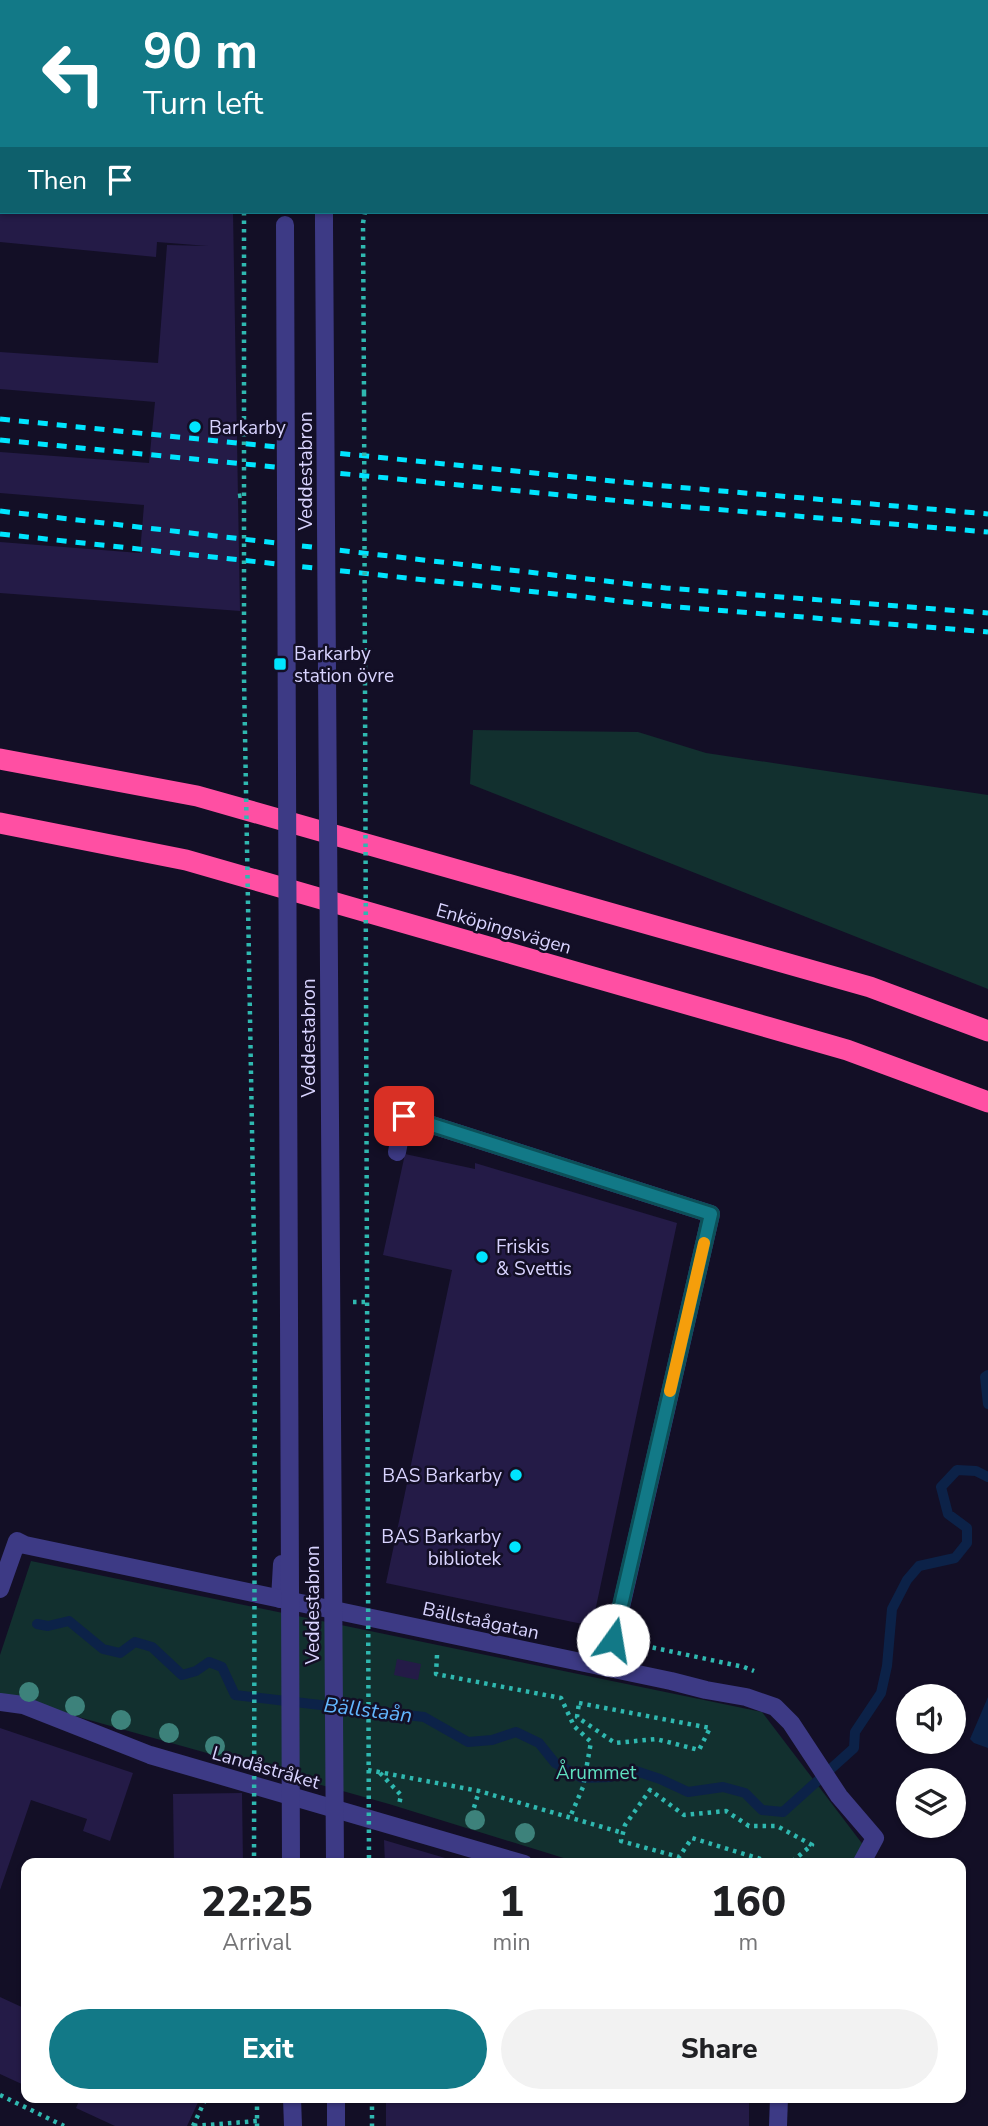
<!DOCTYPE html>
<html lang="en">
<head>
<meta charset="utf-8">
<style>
  :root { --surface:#fff; --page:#f2f2f2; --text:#202124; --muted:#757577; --accent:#127987 }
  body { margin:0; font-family:"Nunito Sans",sans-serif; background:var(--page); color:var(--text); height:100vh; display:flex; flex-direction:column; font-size:26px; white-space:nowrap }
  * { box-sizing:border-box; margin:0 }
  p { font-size:23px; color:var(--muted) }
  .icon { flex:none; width:38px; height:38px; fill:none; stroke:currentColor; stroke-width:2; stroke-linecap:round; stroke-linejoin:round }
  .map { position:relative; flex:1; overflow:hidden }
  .details { position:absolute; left:21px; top:1858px; width:945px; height:245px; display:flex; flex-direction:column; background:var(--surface); border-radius:14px; box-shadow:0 2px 5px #0004 }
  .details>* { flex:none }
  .top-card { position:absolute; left:0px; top:0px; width:989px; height:214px; box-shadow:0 2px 5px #0004; background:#127987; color:#fff; overflow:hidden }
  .fabs { position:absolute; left:896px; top:1684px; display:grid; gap:14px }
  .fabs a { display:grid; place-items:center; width:70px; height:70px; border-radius:50%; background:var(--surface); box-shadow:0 2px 5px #0004; font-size:35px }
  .pin { position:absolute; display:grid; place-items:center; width:60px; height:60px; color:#fff; margin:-30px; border-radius:14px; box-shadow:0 4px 10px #0006 }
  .me { position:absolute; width:77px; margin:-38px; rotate:13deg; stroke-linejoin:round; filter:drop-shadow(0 0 5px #0008) }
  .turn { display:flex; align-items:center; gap:24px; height:147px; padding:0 28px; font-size:32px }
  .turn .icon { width:91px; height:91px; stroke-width:2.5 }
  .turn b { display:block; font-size:49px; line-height:60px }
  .then { display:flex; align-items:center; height:66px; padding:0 28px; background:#0003; gap:14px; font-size:26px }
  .eta { display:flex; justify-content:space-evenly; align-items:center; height:119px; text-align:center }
  .eta b { font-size:42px; font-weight:800; line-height:49px }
  .cta { display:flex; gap:14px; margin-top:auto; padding:14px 28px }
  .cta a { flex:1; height:80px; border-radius:42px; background:var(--accent); color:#fff; font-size:28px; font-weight:800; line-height:80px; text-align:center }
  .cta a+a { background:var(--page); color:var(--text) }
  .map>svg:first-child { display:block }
  .green { fill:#12302f }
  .water { fill:#0c2248 }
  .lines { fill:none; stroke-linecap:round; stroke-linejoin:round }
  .stream { stroke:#0c2248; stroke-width:10 }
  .building { fill:#241b47 }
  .path { stroke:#2fb8b0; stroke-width:4.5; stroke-dasharray:3.5 5; stroke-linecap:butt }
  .service { stroke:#3d3a85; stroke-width:18 }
  .pedestrian { stroke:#3d3a85; stroke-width:18 }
  .minor { stroke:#3d3a85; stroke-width:18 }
  .tertiary { stroke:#3d3a85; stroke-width:18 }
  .motorway { stroke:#ff4fa3; stroke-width:21 }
  .rail { stroke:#00e5ff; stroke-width:5; stroke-dasharray:10 9; stroke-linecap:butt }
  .path-bridge { stroke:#2fb8b0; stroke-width:4.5; stroke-dasharray:3.5 5; stroke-linecap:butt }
  .tertiary-bridge { stroke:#3d3a85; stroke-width:18 }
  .tree { fill:#3d827b }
  .route-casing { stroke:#0c4f58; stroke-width:18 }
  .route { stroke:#127987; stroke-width:12 }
  .slow { stroke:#f59e0b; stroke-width:12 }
  .poi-dot { fill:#00e5ff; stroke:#130f26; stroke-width:2.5 }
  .labels { text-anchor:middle; stroke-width:5; stroke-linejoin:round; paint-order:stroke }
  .poi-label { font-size:19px; fill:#d9d4ff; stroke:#130f26; text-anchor:start }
  .street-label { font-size:19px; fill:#d9d4ff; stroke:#130f26 }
  .park-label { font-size:19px; fill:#5fe0c0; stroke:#130f26 }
  .water-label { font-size:21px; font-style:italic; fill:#62b6ff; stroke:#130f26 }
</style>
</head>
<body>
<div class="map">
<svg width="988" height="2126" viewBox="0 0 988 2126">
  <rect width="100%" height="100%" fill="#130f26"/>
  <!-- green -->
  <g class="green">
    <polygon points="473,730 638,732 706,753 988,795 988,989 470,784"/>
    <polygon points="31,1561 762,1712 864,1846 853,1864 583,1864 389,1804 0,1695 0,1655"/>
  </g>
  <!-- water -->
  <polygon class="water" points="988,1697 988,1748 974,1743 970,1739"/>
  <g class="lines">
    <!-- stream -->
    <g class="stream">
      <polyline points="988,1375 985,1377 988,1404"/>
      <polyline points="37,1624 48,1626 69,1621 103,1649 120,1653 135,1642 152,1647 182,1675 196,1671 209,1662 222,1667 235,1695 424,1717 468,1742 492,1740 516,1732 539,1743 555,1763 582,1778 609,1777 636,1771 660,1779 688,1792 723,1787 745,1793 762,1810 783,1812 854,1748 855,1732 881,1693 887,1666 892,1609 907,1580 919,1566 955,1558 967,1543 967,1528 948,1514 941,1487 957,1470 976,1471 988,1477"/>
    </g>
  </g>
  <!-- building -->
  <g class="building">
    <polygon points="0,212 233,212 240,611 0,593 0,542 140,553 144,505 0,493 0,452 149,463 155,402 0,389 0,352 158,363 167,245 208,246 157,242 156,257 0,242"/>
    <polygon points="405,1154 475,1169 475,1163 677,1223 592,1626 386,1583 452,1270 383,1255"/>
    <polygon points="397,1659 421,1664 418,1680 394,1675"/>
    <polygon points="0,1728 133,1773 110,1841 83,1831 87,1819 31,1800 0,1890"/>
    <polygon points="242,1793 243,1864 174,1864 173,1794"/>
    <polygon points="384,1840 462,1863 462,1864 385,1864"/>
    <polygon points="0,1997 26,2009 26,2086 0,2074"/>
    <polygon points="72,2098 200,2098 187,2126 115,2126 76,2108 79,2101"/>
    <rect x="386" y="2098" width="363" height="28"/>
  </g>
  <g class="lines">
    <!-- path -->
    <g class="path">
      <polyline points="244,0 244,2"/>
      <polyline points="370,0 370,2"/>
      <polyline points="364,393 363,223 365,212"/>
      <polyline points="238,496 245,495"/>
      <polyline points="353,1302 367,1302"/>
      <polyline points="636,1644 744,1667 754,1671"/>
      <polyline points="437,1655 436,1674 561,1698 574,1726 591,1742 583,1787 570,1817"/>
      <polygon points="579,1703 710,1728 699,1750 656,1739 615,1743 577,1717"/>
      <polyline points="368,1770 479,1791 623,1833"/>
      <polyline points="380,1773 401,1795 399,1805"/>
      <polyline points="469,1824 479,1791"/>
      <polyline points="777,1864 692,1838 679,1857 621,1841 625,1825 650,1790 684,1815 726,1811 749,1826 777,1826 812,1845 789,1864"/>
      <polyline points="0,2095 64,2126"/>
      <polyline points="257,2098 257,2126"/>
      <polyline points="372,2098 372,2126"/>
      <polyline points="193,2126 206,2098"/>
      <polyline points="194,2126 257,2121"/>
    </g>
    <!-- service -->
    <g class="service">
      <polyline points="397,1152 404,1116 711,1214 607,1668"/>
      <polyline points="280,1599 282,1564"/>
    </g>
    <!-- pedestrian -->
    <polyline class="pedestrian" points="0,1702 23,1705 150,1755 524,1864"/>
    <!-- minor -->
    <g class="minor">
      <polyline points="0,1589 17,1541 25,1545 671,1681 706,1690 746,1697 775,1707 791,1723 839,1796 875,1838 861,1864"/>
      <polyline points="778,2126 779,2098"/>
    </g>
    <!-- tertiary -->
    <g class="tertiary">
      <polyline points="322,0 322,2"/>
      <polyline points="286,2 286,0"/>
      <polyline points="324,212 324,226"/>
      <polyline points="292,2098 293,2126"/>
      <polyline points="336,2098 336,2126"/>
    </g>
    <!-- motorway -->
    <g class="motorway">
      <polyline points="0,759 197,796 870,987 988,1031"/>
      <polyline points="0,823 186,860 847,1050 988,1102"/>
    </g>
    <!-- rail -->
    <g class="rail">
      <polyline points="0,419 653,485 988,514"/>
      <polyline points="0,440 652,504 988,532"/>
      <polyline points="0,511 666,588 988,613"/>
      <polyline points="0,534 666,606 988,632"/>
    </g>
    <!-- path-bridge -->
    <g class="path-bridge">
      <polyline points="244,212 244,678 255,1300 254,1864"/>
      <polyline points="364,393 369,1864"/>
    </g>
    <!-- tertiary-bridge -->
    <g class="tertiary-bridge">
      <polyline points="285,225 291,1864"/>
      <polyline points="324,226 335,1864"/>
    </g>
  </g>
  <!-- trees -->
  <g class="tree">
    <circle cx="29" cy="1692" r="10"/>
    <circle cx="75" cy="1706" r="10"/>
    <circle cx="121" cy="1720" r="10"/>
    <circle cx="169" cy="1733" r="10"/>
    <circle cx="215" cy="1746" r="10"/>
    <circle cx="475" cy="1820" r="10"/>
    <circle cx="525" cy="1833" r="10"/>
  </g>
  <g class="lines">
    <defs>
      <polyline id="route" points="404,1116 711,1214 613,1640"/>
    </defs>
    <!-- route casing -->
    <use href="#route" class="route-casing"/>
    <!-- route -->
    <use href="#route" class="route"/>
    <!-- slow -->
    <polyline class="slow" points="670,1391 704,1243"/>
  </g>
  <!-- markers -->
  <g class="poi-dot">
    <circle cx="195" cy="427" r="7"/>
    <rect x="273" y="657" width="14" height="14" rx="3.5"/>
    <circle cx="482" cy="1257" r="7"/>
    <circle cx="516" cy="1475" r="7"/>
    <circle cx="515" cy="1547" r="7"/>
  </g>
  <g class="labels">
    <!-- poi labels -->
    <g class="poi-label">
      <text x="209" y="434">Barkarby</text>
      <text x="294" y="660">Barkarby<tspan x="294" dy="22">station övre</tspan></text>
      <text x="496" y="1253">Friskis<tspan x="496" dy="22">&amp; Svettis</tspan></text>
      <text x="502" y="1482" text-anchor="end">BAS Barkarby</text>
      <text x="501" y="1543" text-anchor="end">BAS Barkarby<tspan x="501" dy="22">bibliotek</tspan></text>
    </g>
    <!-- street labels -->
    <g class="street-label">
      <text transform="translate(305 471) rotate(-90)" y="7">Veddestabron</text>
      <text transform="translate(504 928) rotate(16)" y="7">Enköpingsvägen</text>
      <text transform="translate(308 1038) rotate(-90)" y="7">Veddestabron</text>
      <text transform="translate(312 1605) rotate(-90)" y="7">Veddestabron</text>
      <text transform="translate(481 1620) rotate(12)" y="7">Bällstaågatan</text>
      <text transform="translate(266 1767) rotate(16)" y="7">Landåstråket</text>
    </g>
    <!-- park labels -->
    <g class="park-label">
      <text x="596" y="1779">Årummet</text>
    </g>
    <!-- water labels -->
    <g class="water-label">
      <text transform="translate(368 1710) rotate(7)" y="7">Bällstaån</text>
    </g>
  </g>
</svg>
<div class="fabs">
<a><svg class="icon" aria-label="sound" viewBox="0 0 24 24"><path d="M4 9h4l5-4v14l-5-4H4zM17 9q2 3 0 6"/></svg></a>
<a><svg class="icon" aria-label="layers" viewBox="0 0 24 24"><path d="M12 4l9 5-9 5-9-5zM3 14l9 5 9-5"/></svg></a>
</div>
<div class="pin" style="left:404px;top:1116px;background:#d93025"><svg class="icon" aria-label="arrive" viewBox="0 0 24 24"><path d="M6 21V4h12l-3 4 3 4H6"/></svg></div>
<svg class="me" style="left:613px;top:1640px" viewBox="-20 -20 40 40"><circle r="19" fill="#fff"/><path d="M0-13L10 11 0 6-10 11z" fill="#127987"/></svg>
<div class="top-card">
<div class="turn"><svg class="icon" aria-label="left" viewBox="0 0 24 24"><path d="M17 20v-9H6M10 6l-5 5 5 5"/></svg><div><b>90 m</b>Turn left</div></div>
<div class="then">Then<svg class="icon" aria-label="arrive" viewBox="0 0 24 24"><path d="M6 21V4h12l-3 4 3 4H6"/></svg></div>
</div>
<section class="details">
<div class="eta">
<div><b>22:25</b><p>Arrival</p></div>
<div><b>1</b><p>min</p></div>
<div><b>160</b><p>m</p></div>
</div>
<div class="cta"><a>Exit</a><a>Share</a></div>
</section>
</div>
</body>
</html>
